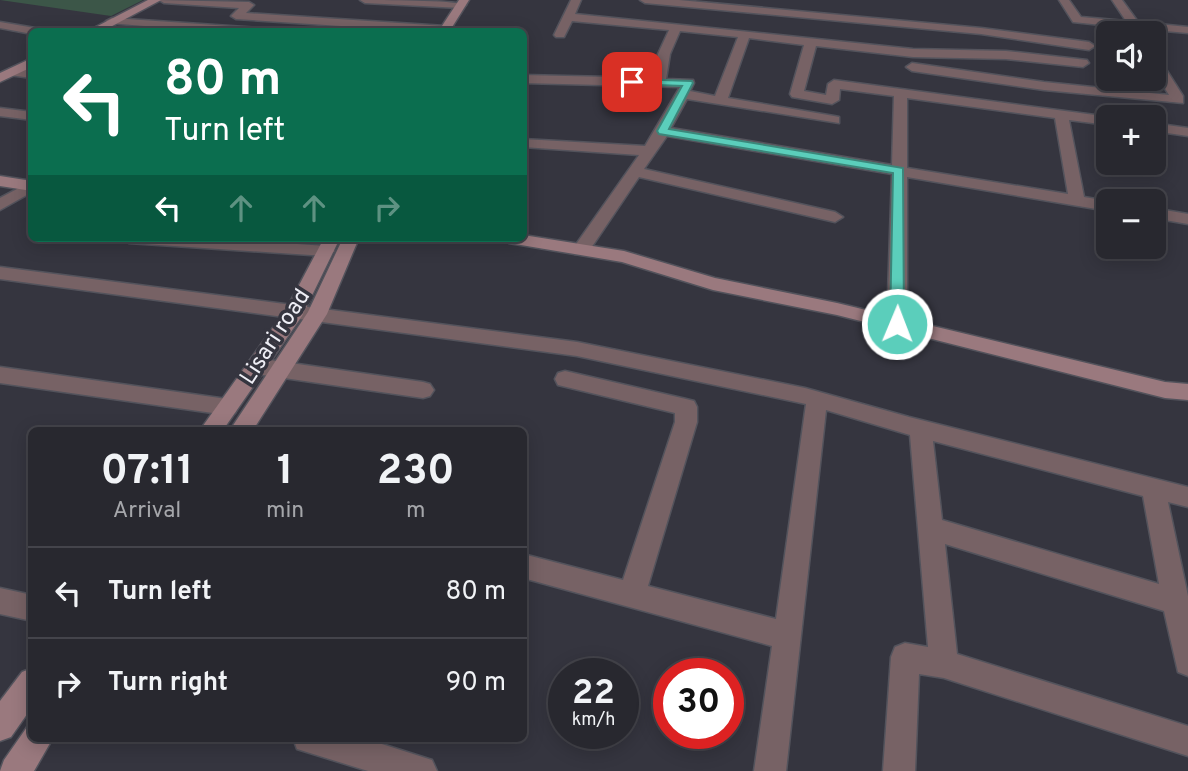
<!DOCTYPE html>
<html lang="en">
<head>
<meta charset="utf-8">
<style>
  :root { --surface:#28282f; --page:#34343b; --text:#f1f3f6; --muted:#a5a6aa; --line:#44444b }
  body { margin:0; font-family:Overpass,sans-serif; background:var(--page); color:var(--text); height:100vh; display:flex; flex-direction:column; font-size:26px; white-space:nowrap }
  * { box-sizing:border-box; margin:0 }
  p { font-size:23px; color:var(--muted) }
  .icon { flex:none; width:38px; height:38px; fill:none; stroke:currentColor; stroke-width:2; stroke-linecap:round; stroke-linejoin:round }
  .map { position:relative; flex:1; overflow:hidden }
  .drawer { position:absolute; left:28px; top:427px; width:499px; height:315px; display:flex; flex-direction:column; background:var(--surface); border-radius:10px; box-shadow:0 4px 18px #0003,0 0 0 2px var(--line) }
  .drawer>* { flex:none }
  .guide { position:absolute; left:28px; top:28px; width:499px; height:214px; border-radius:10px; box-shadow:0 4px 18px #0003,0 0 0 2px var(--line); background:#0b6e4f; color:#fff; overflow:hidden }
  .controls { position:absolute; left:1096px; top:21px; display:grid; gap:14px }
  .controls a { display:grid; place-items:center; width:70px; height:70px; border-radius:10px; background:var(--surface); box-shadow:0 4px 18px #0003,0 0 0 2px var(--line); font-size:35px }
  .speed { position:absolute; left:548px; top:658px; display:flex; gap:14px; font-size:35px; font-weight:700; text-align:center }
  .speed>* { display:grid; place-content:center; width:91px; height:91px; border-radius:50%; background:var(--surface); box-shadow:0 4px 18px #0003,0 0 0 2px var(--line); line-height:1 }
  .speed small { font-size:18px; font-weight:400 }
  .speed .limit { border:10px solid #d22; background:#fff; color:#111 }
  .pin { position:absolute; display:grid; place-items:center; width:60px; height:60px; color:#fff; margin:-30px; border-radius:14px; box-shadow:0 4px 10px #0006 }
  .me { position:absolute; width:77px; margin:-38px; rotate:1deg; stroke-linejoin:round; filter:drop-shadow(0 0 5px #0008) }
  .turn { display:flex; align-items:center; gap:24px; height:147px; padding:0 21px; font-size:32px }
  .turn .icon { width:91px; height:91px; stroke-width:2.5 }
  .turn b { display:block; font-size:49px; line-height:60px }
  .lanes { display:flex; align-items:center; height:66px; padding:0 21px; background:#0003; justify-content:center; gap:35px; direction:ltr }
  .lanes .off { opacity:.35 }
  .eta { display:flex; justify-content:space-evenly; align-items:center; height:119px; text-align:center }
  .eta b { font-size:42px; font-weight:700; line-height:49px }
  ul { padding:0; list-style:none }
  li { display:flex; align-items:center; gap:21px; height:91px; padding:0 21px; border-top:2px solid var(--line) }
  li div { flex:1 }
  li b { display:block; font-size:26px }
  li em { font-style:normal }
  .map>svg:first-child { display:block }
  .green { fill:#3c5648 }
  .lines { fill:none; stroke-linecap:round; stroke-linejoin:round }
  .street-casing { stroke:#53535c; stroke-width:3 }
  .secondary-casing { stroke:#53535c; stroke-width:3 }
  .street { fill:#776265; fill-rule:evenodd }
  .secondary { fill:#9a797e; fill-rule:evenodd }
  .route { fill:#5bcebb; stroke:#3b867a; stroke-width:2 }
  .labels { text-anchor:middle; stroke-width:7; stroke-linejoin:round; paint-order:stroke }
  .street-label { font-size:23px; fill:#eeeef5; stroke:#35353f }
</style>
</head>
<body>
<div class="map">
<svg width="1188" height="771" viewBox="0 0 1188 771">
  <rect width="100%" height="100%" fill="#35353f"/>
  <!-- green -->
  <polygon class="green" points="0,0 143,0 111,16"/>
  <g class="lines">
    <defs>
      <g id="street">
        <polygon points="159,0 249,2 254,5 246,13 445,26 451,29 449,32 431,32 236,19 231,16 239,8 164,3"/>
        <path d="M360,0C381,0 452,0 466,5L461,8L365,3Z"/>
        <path d="M571,0H581L575,14L913,49L1006,51L1087,60L1089,63L1083,67L1006,59L913,57L816,46L804,91L826,95L828,84L834,80L1110,117L1108,125L1069,120L1084,197L1108,201V211L907,177V324L904,329H890L887,324L892,174L667,136L644,169L835,212L843,217L835,222L639,177L587,254H575L572,250L639,155L523,147V139L645,146L680,87L523,83V75L653,78L658,54L669,30L572,21L564,37H556L554,35ZM680,31L738,37L715,96L690,91L694,83L693,80L666,79L670,54ZM749,38L804,45L790,94L792,97L832,104L839,100L840,89L894,96L892,165L671,128L687,99L839,123V117L834,116L728,98ZM907,98L1055,118L1068,194L907,168Z"/>
        <polygon points="640,0 679,0 981,28 1089,42 1095,46 1089,50 981,34 645,3"/>
        <polygon points="1059,0 1069,0 1081,17 1126,21 1112,0 1122,0 1138,22 1188,27 1188,33 1142,29 1142,33 1134,33 1130,28 1073,22"/>
        <polygon points="112,18 260,28 266,31 217,32 108,23 106,21"/>
        <polygon points="0,22 41,29 46,32 32,32 32,34 0,28"/>
        <polygon points="1153,54 1157,55 1183,96 1183,103 1044,90 912,71 906,67 912,63 1044,82 1169,95 1153,69"/>
        <polygon points="13,68 32,70 32,78 9,75 9,69"/>
        <polygon points="0,108 32,112 32,120 0,116"/>
        <polygon points="1153,123 1188,128 1188,136 1153,131"/>
        <polygon points="32,181 32,192 0,210 0,198"/>
        <polygon points="1153,208 1188,214 1188,224 1153,218"/>
        <polygon points="121,238 209,238 326,246 335,251 326,256 129,243"/>
        <path d="M0,267L577,342L805,388L909,417L1188,487V507L1168,502L1188,596V676L1178,672L1164,611L945,544L957,654L1188,726V756L944,678L919,674L915,771H883L891,657L895,647L905,643L928,647L910,435L826,410L786,771H754L772,646L523,578V554L623,580L675,422V413L558,385L555,379L558,373L565,371L686,399L694,401L697,407V422L648,586L776,619L806,404L577,356L0,279ZM933,441L1143,496L1159,584L942,520Z"/>
        <polygon points="256,358 423,382 430,384 434,390 430,396 423,398 256,374 249,371 246,366 249,361"/>
        <polygon points="0,367 227,399 235,401 238,407 235,413 227,415 0,383"/>
        <polygon points="0,588 32,595 32,621 0,614"/>
        <polygon points="293,738 363,738 432,760 437,771 368,771 297,749"/>
      </g>
      <g id="secondary">
        <polygon points="148,0 161,0 101,32 86,32"/>
        <polygon points="459,0 469,0 449,32 438,32"/>
        <polygon points="32,58 32,67 0,82 0,73"/>
        <polygon points="0,176 32,181 32,191 0,186"/>
        <polygon points="523,235 624,251 715,278 837,303 1165,382 1188,384 1188,400 1165,398 837,315 713,290 622,262 509,243 501,238 523,238"/>
        <polygon points="324,238 340,238 302,316 223,430 200,430 287,308"/>
        <polygon points="343,238 359,238 327,314 253,430 230,430 308,312"/>
        <polygon points="32,668 32,707 11,737 0,741 0,701 22,672"/>
        <polygon points="32,725 32,738 53,738 34,771 0,771 4,760 27,727"/>
      </g>
    </defs>
    <!-- street casing -->
    <use href="#street" class="street-casing"/>
    <!-- secondary casing -->
    <use href="#secondary" class="secondary-casing"/>
    <!-- street -->
    <use href="#street" class="street"/>
    <!-- secondary -->
    <use href="#secondary" class="secondary"/>
  </g>
  <!-- route -->
  <polygon class="route" points="632,79 692,81 693,83 669,129 903,168 904,324 902,327 892,327 890,324 893,173 659,134 657,131 682,86 629,84 627,82"/>
  <g class="labels">
    <!-- street labels -->
    <g class="street-label">
      <text transform="translate(274 336) rotate(-57)" y="8">Lisari road</text>
    </g>
  </g>
</svg>
<div class="controls">
<a><svg class="icon" aria-label="sound" viewBox="0 0 24 24"><path d="M4 9h4l5-4v14l-5-4H4zM17 9q2 3 0 6"/></svg></a>
<a>+</a>
<a>−</a>
</div>
<div class="speed"><div>22<small>km/h</small></div><div class="limit">30</div></div>
<div class="pin" style="left:632px;top:82px;background:#d93025"><svg class="icon" aria-label="arrive" viewBox="0 0 24 24"><path d="M6 21V4h12l-3 4 3 4H6"/></svg></div>
<svg class="me" style="left:897px;top:324px" viewBox="-20 -20 40 40"><circle r="17" fill="#5bcebb" stroke="#fff" stroke-width="3"/><path d="M0-11L8 9 0 5-8 9z" fill="#fff"/></svg>
<div class="guide">
<div class="turn"><svg class="icon" aria-label="left" viewBox="0 0 24 24"><path d="M17 20v-9H6M10 6l-5 5 5 5"/></svg><div><b>80 m</b>Turn left</div></div>
<div class="lanes"><svg class="icon" aria-label="left" viewBox="0 0 24 24"><path d="M17 20v-9H6M10 6l-5 5 5 5"/></svg><svg class="icon off" aria-label="ahead" viewBox="0 0 24 24"><path d="M12 20V5M6 11l6-6 6 6"/></svg><svg class="icon off" aria-label="ahead" viewBox="0 0 24 24"><path d="M12 20V5M6 11l6-6 6 6"/></svg><svg class="icon off" aria-label="right" viewBox="0 0 24 24"><path d="M7 20v-9h11M14 6l5 5-5 5"/></svg></div>
</div>
<section class="drawer">
<div class="eta">
<div><b>07:11</b><p>Arrival</p></div>
<div><b>1</b><p>min</p></div>
<div><b>230</b><p>m</p></div>
</div>
<ul>
<li><svg class="icon" aria-label="left" viewBox="0 0 24 24"><path d="M17 20v-9H6M10 6l-5 5 5 5"/></svg><div><b>Turn left</b></div><em>80 m</em></li>
<li><svg class="icon" aria-label="right" viewBox="0 0 24 24"><path d="M7 20v-9h11M14 6l5 5-5 5"/></svg><div><b>Turn right</b></div><em>90 m</em></li>
</ul>
</section>
</div>
</body>
</html>
